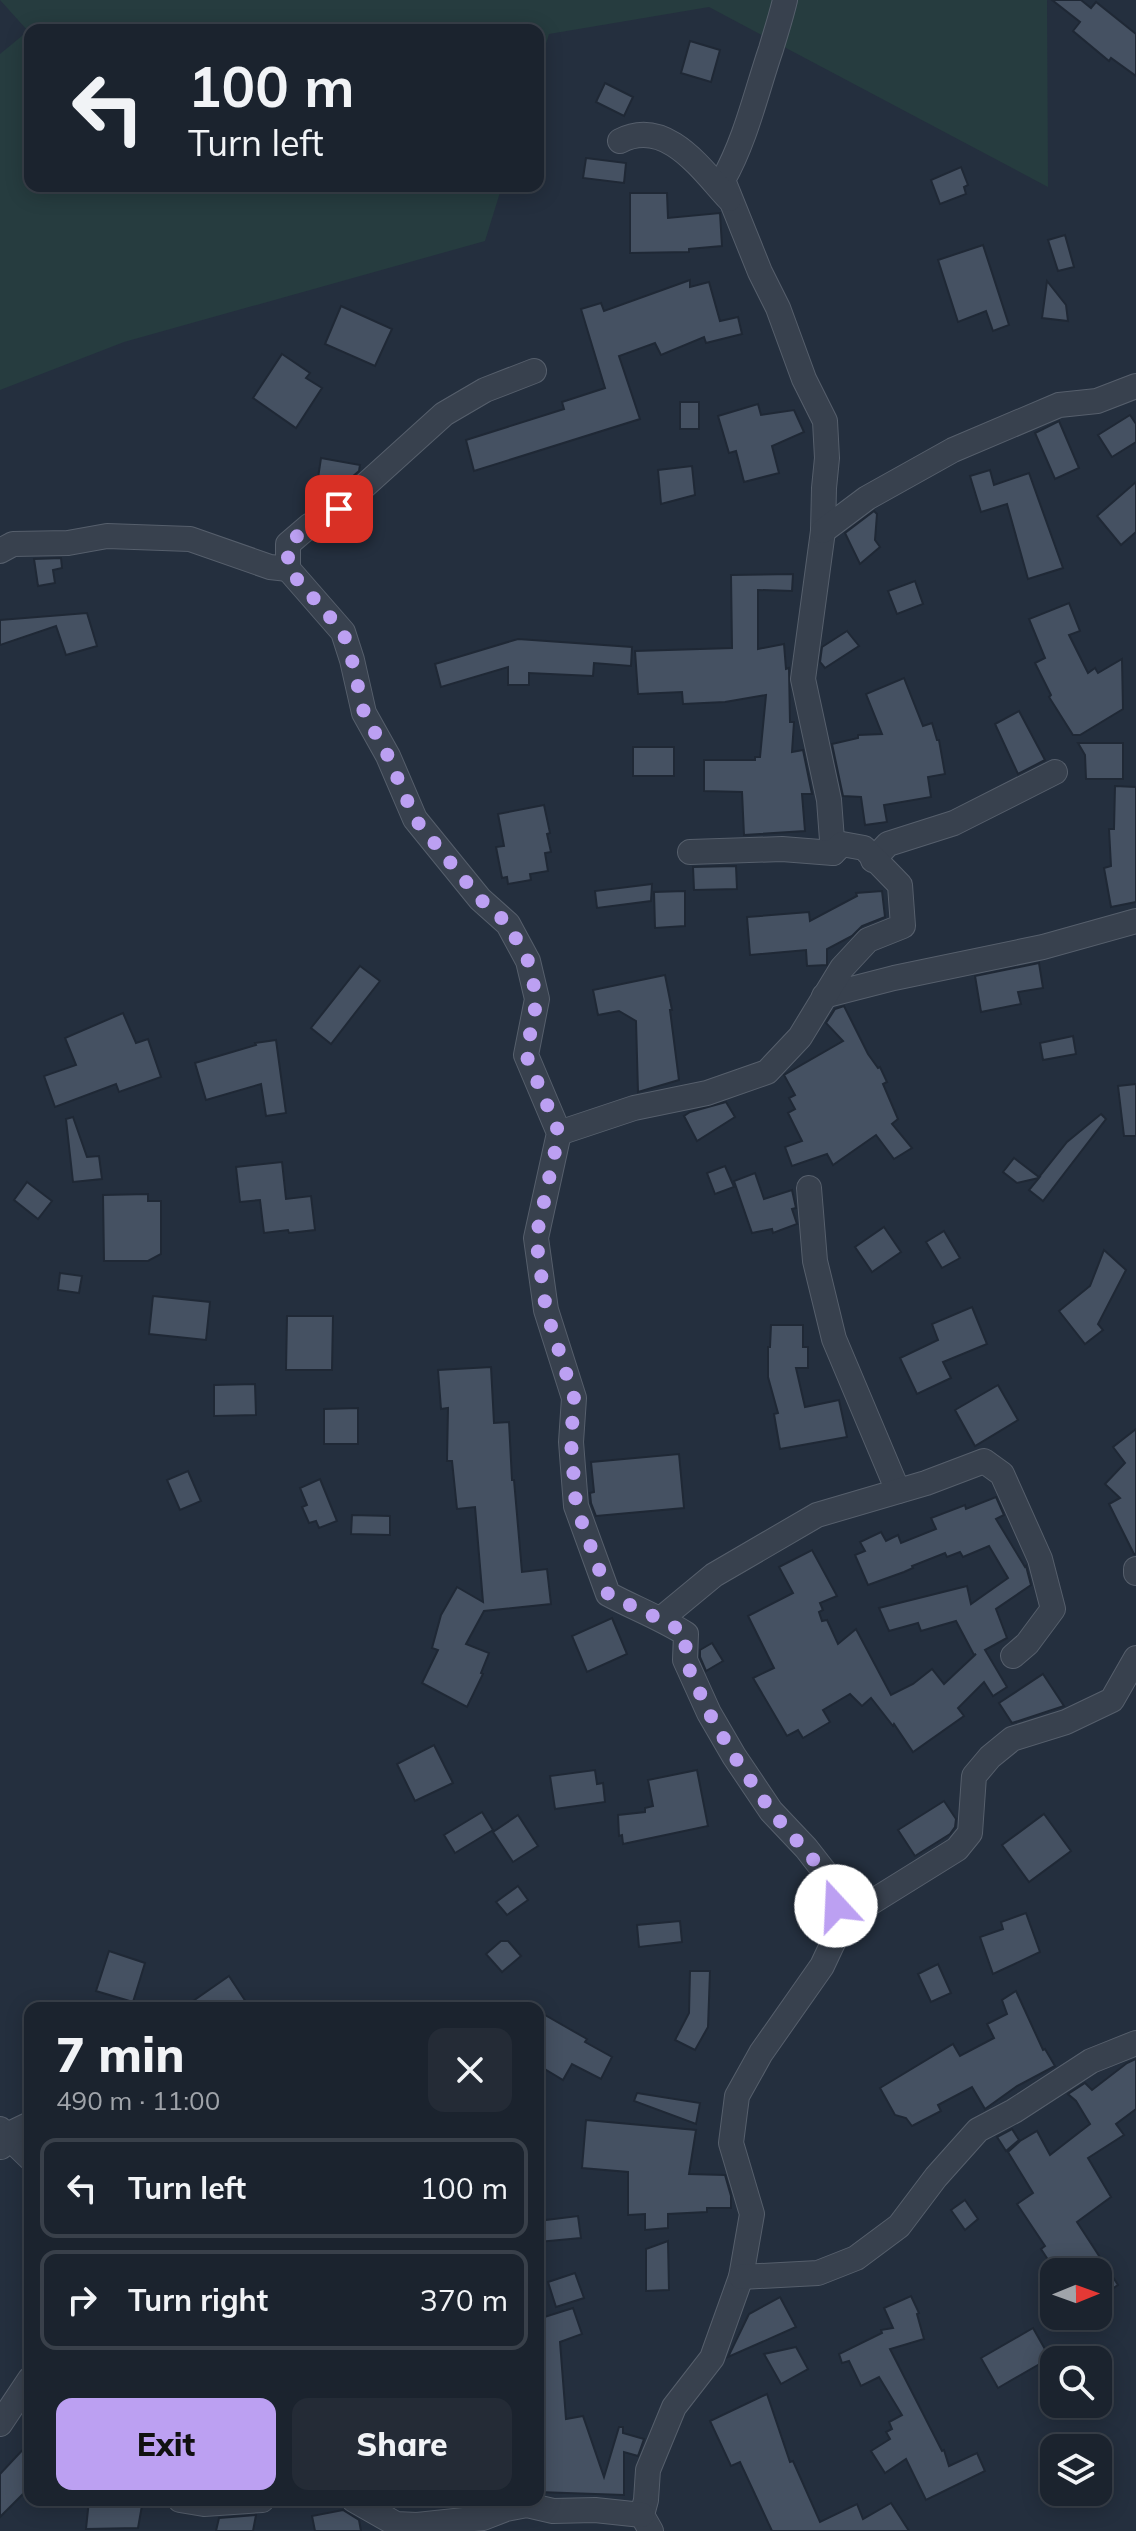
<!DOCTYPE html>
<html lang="en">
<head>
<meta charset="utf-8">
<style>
  :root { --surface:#1b232e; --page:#242b36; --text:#f1f3f6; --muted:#a0a4aa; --line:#39404a; --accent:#bca0f2 }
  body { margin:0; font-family:Mulish,sans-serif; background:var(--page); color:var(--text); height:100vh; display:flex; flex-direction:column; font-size:30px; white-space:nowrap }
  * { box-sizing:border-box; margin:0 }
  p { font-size:26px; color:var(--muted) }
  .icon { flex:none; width:44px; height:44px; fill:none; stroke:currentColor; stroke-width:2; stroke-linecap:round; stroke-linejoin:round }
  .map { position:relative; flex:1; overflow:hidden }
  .sheet { position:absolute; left:24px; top:2002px; width:520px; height:504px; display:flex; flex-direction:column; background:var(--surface); border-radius:16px; box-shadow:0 4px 20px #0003,0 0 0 2px var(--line) }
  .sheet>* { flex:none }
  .top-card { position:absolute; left:24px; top:24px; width:520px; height:168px; border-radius:16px; box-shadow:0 4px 20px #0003,0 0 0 2px var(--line); background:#1b232e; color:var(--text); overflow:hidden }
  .needle { width:52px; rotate:89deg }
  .fabs { position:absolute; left:1040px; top:2258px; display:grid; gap:16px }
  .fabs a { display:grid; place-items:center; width:72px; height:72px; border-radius:16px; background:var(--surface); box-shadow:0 4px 20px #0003,0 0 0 2px var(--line); font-size:40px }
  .pin { position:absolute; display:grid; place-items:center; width:68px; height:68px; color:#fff; margin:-34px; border-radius:16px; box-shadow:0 4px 12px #0006 }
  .me { position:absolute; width:88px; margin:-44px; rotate:340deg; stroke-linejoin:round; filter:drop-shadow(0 0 6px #0008) }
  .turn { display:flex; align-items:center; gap:28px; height:168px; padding:0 32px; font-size:36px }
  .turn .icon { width:104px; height:104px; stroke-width:2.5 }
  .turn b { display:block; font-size:56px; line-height:68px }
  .round { display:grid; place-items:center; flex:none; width:84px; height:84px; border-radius:16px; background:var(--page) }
  .summary { display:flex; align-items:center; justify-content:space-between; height:136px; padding:0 32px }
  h1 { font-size:48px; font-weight:800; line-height:60px }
  .button { display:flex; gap:16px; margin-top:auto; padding:16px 32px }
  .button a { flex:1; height:92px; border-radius:16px; background:var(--accent); color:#111; font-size:32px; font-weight:800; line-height:92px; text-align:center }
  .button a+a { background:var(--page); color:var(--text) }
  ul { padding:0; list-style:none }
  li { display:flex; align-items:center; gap:24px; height:100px; margin:0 16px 12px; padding:0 16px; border:4px solid var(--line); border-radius:16px }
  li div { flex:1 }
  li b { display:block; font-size:30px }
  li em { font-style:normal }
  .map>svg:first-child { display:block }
  .green { fill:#263c3f }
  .building { fill:#455162; stroke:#1f2835; stroke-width:2 }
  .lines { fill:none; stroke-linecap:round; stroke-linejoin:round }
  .minor-casing { stroke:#565f6c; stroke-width:26 }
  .minor { stroke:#38414e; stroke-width:24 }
  .route { stroke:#bca0f2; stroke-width:14; stroke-dasharray:0 25.2 }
</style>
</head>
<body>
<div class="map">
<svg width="1136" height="2531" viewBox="0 0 1136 2531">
  <rect width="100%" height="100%" fill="#242f3e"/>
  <!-- green -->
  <polygon class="green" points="0,0 1047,0 1048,187 709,7 549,34 538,69 538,30 30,30 30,186 502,186 485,241 124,342 0,390 0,54 28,31"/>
  <!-- building -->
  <g class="building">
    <polygon points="1052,0 1081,0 1091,8 1096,2 1136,34 1136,76 1111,58 1109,61 1073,31 1080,22"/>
    <polygon points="690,41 720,50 711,82 681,73"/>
    <polygon points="605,83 633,97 624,116 596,102"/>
    <polygon points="586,158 626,163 624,183 583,178"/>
    <polygon points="961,167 968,185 964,187 966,194 940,204 931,180"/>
    <polygon points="630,193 667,193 668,218 720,213 722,246 689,249 689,252 630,253"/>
    <polygon points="1065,235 1074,267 1058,271 1048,240"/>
    <polygon points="983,245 1009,325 993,331 986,311 958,322 938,260"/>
    <polygon points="690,280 690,287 709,282 720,321 738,317 742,334 706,343 704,337 661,355 655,343 619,356 640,419 474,471 466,440 564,409 562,402 605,388 581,309 601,303 604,311"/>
    <polygon points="1047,281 1066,305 1068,321 1042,318"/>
    <polygon points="341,306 392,329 375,366 325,344"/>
    <polygon points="282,354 310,373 306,378 322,388 296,428 253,398"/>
    <rect x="680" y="402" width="19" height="27"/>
    <polygon points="758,404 761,415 794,410 804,432 772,446 779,473 744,482 736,451 729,453 718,416"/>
    <polygon points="1130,415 1136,424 1136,442 1112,457 1098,435"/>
    <polygon points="1059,421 1079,468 1055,479 1035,433"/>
    <polygon points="321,458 360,465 359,471 345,483 318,478"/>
    <polygon points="692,466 695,495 661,504 658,470"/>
    <polygon points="990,470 994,485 1029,473 1063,568 1028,579 1007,504 981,512 970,476"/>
    <polygon points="1136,482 1136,532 1121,545 1097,516"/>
    <polygon points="874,511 877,514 875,540 880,547 860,564 845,533"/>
    <polygon points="61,558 62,568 53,570 55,583 38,586 34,559"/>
    <polygon points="793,574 792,591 758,590 758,649 784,644 786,669 789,668 790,722 794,722 792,752 803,750 812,794 802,794 805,831 744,835 742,792 704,791 704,760 755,760 755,757 760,757 766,695 725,702 683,704 682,692 638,694 635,651 732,648 731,575"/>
    <polygon points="915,581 923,604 897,614 888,591"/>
    <polygon points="1069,603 1080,631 1069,635 1088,673 1095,668 1098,673 1122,659 1123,709 1080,735 1073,735 1049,697 1051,695 1035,663 1045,658 1029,619"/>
    <polygon points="87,613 97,646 66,655 56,626 0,645 0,620"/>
    <polygon points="847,631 859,646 825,668 820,662 822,647"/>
    <polygon points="518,639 632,647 631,666 594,663 593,676 529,673 529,685 508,685 508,667 441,687 435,664"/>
    <polygon points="904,678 923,726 932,723 937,740 939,740 945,774 928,777 931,797 884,805 887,822 865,825 861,797 843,796 832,744 858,738 858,735 882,734 866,694"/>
    <polygon points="1019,711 1045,760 1018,774 995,724"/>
    <polygon points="1078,743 1123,743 1123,779 1086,779 1085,755"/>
    <rect x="633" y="747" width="41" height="29"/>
    <polygon points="1115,786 1136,787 1136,902 1111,907 1104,868 1111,866 1109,829 1114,829"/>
    <polygon points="544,805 550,833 547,834 551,852 545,853 548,871 530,874 531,880 508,884 507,877 502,878 496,847 504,846 498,814"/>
    <polygon points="736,866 737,889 694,890 693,867"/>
    <polygon points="652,884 651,901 597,908 595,891"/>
    <polygon points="685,891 685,926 655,928 654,892"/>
    <polygon points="882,891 885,917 862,926 852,936 827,949 827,965 807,966 806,950 750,955 747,917 809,912 810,921 857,896 856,893"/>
    <polygon points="1039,963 1043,988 1018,992 1021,1004 981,1012 975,976"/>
    <polygon points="360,966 380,981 331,1044 311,1028"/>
    <polygon points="665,975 672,1010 670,1010 679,1080 638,1092 636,1021 619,1011 598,1015 593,990"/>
    <polygon points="844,1006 868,1054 878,1068 880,1067 887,1082 883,1084 898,1119 892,1124 912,1148 894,1159 876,1135 833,1165 827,1154 792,1166 785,1147 802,1141 788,1113 795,1109 789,1098 795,1095 784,1075 843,1041 826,1023 835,1009"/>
    <polygon points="123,1013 136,1043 148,1039 161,1077 119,1092 116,1084 55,1107 44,1076 76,1065 65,1038"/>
    <polygon points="1073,1036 1076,1054 1043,1060 1040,1043"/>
    <polygon points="276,1040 286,1113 266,1116 261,1084 206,1100 195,1063 256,1045 255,1043"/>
    <polygon points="1136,1084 1136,1136 1124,1136 1118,1086"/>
    <polygon points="726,1102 735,1117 697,1141 684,1116 690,1112"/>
    <polygon points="1101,1114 1106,1119 1043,1201 1029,1190 1039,1178 1017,1183 1003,1172 1014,1158 1039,1177 1067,1142"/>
    <polygon points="73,1117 87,1157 99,1156 102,1179 73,1182 66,1119"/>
    <polygon points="282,1162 286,1199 311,1196 315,1230 289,1233 288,1230 264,1233 260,1200 240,1202 236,1167"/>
    <polygon points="725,1166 734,1187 715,1194 707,1173"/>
    <polygon points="755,1173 764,1199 792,1190 796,1208 792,1209 797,1224 773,1233 772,1229 752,1233 734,1181"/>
    <polygon points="27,1182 52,1201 38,1219 14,1200"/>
    <polygon points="148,1194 148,1201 161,1201 161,1254 148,1261 104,1261 103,1195"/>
    <polygon points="884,1227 901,1252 872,1272 855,1247"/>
    <polygon points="944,1231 960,1258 942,1268 926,1242"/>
    <polygon points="1104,1250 1126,1270 1098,1324 1103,1330 1085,1344 1059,1311 1090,1286"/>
    <polygon points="60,1273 82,1276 79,1293 58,1290"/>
    <polygon points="153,1296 210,1302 206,1340 149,1334"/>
    <polygon points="972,1307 987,1344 943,1362 951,1378 917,1394 900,1358 938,1340 932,1324"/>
    <polygon points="287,1316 333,1316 332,1370 286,1370"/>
    <polygon points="771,1325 803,1325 803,1347 808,1347 808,1368 796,1368 805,1407 839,1400 847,1437 780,1449 774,1414 778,1413 768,1377 768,1347 770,1347"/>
    <polygon points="491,1367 494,1423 509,1422 512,1480 514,1480 522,1572 547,1569 551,1604 484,1611 466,1644 489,1653 481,1673 483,1674 467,1707 422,1683 438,1650 432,1648 441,1615 457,1587 483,1602 475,1507 457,1509 452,1461 447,1461 448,1408 441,1409 438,1370"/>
    <polygon points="255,1384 256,1415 214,1416 214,1385"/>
    <polygon points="998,1385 1018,1420 975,1446 955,1410"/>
    <polygon points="358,1408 358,1444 324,1444 324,1409"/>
    <polygon points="1136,1429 1136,1554 1134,1554 1109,1504 1120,1498 1105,1484 1125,1463 1113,1447"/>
    <polygon points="679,1454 684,1508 596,1516 591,1503 590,1493 594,1492 591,1462"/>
    <polygon points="188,1471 201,1501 180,1510 167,1480"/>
    <polygon points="320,1479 337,1521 319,1528 316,1521 309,1523 302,1507 307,1505 300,1488"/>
    <polygon points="996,1497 1004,1515 996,1519 1025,1567 1026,1566 1031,1585 996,1609 1007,1638 985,1650 1007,1687 993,1696 984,1682 958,1708 964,1716 913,1752 894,1724 893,1726 871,1698 862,1706 850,1694 823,1710 830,1722 803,1738 798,1730 787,1736 753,1678 774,1668 748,1616 793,1593 779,1567 812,1550 837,1596 820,1603 823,1610 819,1612 822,1621 827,1620 838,1644 856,1629 891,1695 913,1684 932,1669 944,1684 976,1654 974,1655 956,1621 921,1631 918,1623 889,1631 879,1608 967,1586 971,1604 1008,1578 989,1546 963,1557 960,1552 947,1557 945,1553 912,1566 913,1568 904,1572 868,1585 855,1555 865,1551 860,1542 881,1532 886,1541 898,1535 901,1543 936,1529 931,1518 965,1505 966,1509"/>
    <polygon points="352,1515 390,1516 390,1535 351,1534"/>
    <polygon points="612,1618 627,1654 587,1672 572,1636"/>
    <polygon points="712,1643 723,1661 706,1671 700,1657 700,1650"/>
    <polygon points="1043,1674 1064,1706 1012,1723 999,1703"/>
    <polygon points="434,1745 453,1783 415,1801 397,1764"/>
    <polygon points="595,1770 597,1784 603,1783 605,1802 555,1809 550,1776"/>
    <polygon points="697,1770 708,1826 623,1844 622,1835 619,1836 618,1815 645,1812 645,1808 653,1806 648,1780"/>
    <polygon points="944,1801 956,1819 955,1827 950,1834 915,1856 898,1830"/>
    <polygon points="482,1812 493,1830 455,1853 444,1835"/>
    <polygon points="1044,1814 1071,1851 1029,1882 1002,1845"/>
    <polygon points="518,1815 538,1846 513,1862 493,1832"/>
    <polygon points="518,1886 528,1900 507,1915 496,1902"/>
    <polygon points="1026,1913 1040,1952 993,1974 980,1937 1003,1929 1001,1922"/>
    <polygon points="680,1921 682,1942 639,1947 637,1925"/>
    <polygon points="501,1941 508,1941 521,1956 502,1972 486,1954"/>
    <polygon points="109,1951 145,1963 133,2002 96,1991"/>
    <polygon points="938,1964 951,1993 931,2002 918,1974"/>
    <polygon points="690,1971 710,1971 708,2027 695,2050 675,2040 689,2013"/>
    <polygon points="229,1976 250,2008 183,2008"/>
    <polygon points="1016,1991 1043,2050 1045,2049 1055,2066 1017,2086 985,2109 972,2087 938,2105 941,2111 912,2126 906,2118 895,2115 880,2088 953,2044 960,2056 994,2038 987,2024 1007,2014 1002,2000"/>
    <polygon points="538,2011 587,2039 585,2042 612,2057 601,2079 572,2064 563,2080 538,2065"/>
    <polygon points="1136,2059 1136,2109 1116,2124 1124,2135 1088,2158 1111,2197 1077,2222 1118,2285 1098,2298 1098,2272 1056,2272 1041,2249 1045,2246 1017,2204 1033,2193 1008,2152 1020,2141 1037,2131 1050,2155 1090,2124 1076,2101 1068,2094 1085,2083 1092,2090 1127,2063"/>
    <polygon points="637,2093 700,2103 696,2124 634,2101"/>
    <polygon points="586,2120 696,2130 689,2174 725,2175 731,2196 731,2208 707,2208 707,2212 668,2214 668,2228 645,2230 645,2214 628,2215 628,2172 582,2168"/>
    <polygon points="1012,2129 1019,2140 1006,2151 997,2137"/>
    <polygon points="965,2200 978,2219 965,2230 951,2210"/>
    <polygon points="578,2216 581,2238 538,2242 538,2221"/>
    <polygon points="668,2241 669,2290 646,2291 646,2249"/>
    <polygon points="575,2273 584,2298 556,2307 548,2282"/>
    <polygon points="911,2296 919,2313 917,2314 924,2339 890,2349 942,2451 944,2450 949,2466 977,2453 985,2471 926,2500 906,2459 885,2473 871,2451 890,2439 886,2432 892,2429 889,2422 902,2415 879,2377 861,2386 849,2361 842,2363 839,2354 882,2333 881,2330 893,2328 884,2308"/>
    <polygon points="780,2297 796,2327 728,2357 749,2314"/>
    <polygon points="573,2308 582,2334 560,2342 566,2419 583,2416 604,2477 619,2427 623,2427 623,2433 644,2439 638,2456 624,2452 624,2495 538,2492 538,2319"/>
    <polygon points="1033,2328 1050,2358 998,2388 981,2358"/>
    <polygon points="796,2347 808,2369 781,2384 764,2354"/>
    <polygon points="767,2394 790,2462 793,2461 820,2522 857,2504 863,2519 891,2503 909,2531 772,2531 740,2462 731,2466 710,2421"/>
    <polygon points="30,2442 30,2487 0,2517 0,2474"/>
    <polygon points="89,2500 143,2500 138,2528 86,2529"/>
    <polygon points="343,2510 359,2520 361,2531 315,2531 312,2516"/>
    <polygon points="256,2515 253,2531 216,2531 219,2518"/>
  </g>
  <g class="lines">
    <defs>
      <g id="minor">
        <path d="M785,0C781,17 776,32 771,49C756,93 746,139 723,180L760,272L778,308L804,379L825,421L827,458L824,488L823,531L803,679L829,800L833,853"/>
        <path d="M620,141C666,117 701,169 729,199"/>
        <path d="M534,371L485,390L444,414L339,509L309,526L288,544V569L343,632L352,660L364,713L388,756L415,819L480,899L508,924L528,961L537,999L526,1055L559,1133L536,1238L546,1310L574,1398L571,1442L576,1506L608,1594C634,1608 661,1618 686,1634L685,1660L709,1713L734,1756L771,1811L806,1848L831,1880L838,1932L822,1966L761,2053L737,2096L731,2143L752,2214L741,2277L712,2358L674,2407L648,2470L646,2500L642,2515L651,2531"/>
        <polyline points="823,531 867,498 953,450 1059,405 1097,401 1136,386"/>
        <polyline points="0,551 13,544 68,543 107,536 190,539 270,567 288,569"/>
        <polyline points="873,860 888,844 954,823 1055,772"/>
        <polyline points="824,996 894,978 1043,947 1136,921"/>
        <polyline points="559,1133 634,1108 707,1093 767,1072 800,1037 842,968 868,940 903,926 900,885 864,848 842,844 833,853 782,849 690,852"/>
        <polyline points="809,1188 815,1261 834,1339 898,1491"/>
        <polyline points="1136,1569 1136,1573"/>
        <polyline points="662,1618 714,1575 817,1515 926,1483 984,1461 1002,1474 1040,1559 1053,1609 1027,1644 1013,1656"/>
        <polyline points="838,1923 957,1849 970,1833 974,1776 990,1757 1012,1739 1066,1722 1112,1700 1136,1658"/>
        <polyline points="0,2129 30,2158"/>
        <polyline points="1,2147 7,2135 30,2124"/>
        <polyline points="741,2277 818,2273 856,2258 899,2226 936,2177 978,2130 1014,2111 1091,2061 1136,2043"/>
        <polyline points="0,2424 30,2379"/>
        <polyline points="180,2500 204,2504 262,2500"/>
        <polyline points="354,2500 396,2524 417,2525 483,2518 506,2509 527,2505 553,2511 595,2510 642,2515"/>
      </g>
    </defs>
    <!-- minor casing -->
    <use href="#minor" class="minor-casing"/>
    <!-- minor -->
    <use href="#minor" class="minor"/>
  </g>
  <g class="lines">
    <!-- route -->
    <path class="route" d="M339,509L309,526L288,544V569L343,632L352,660L364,713L388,756L415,819L480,899L508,924L528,961L537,999L526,1055L559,1133L536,1238L546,1310L574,1398L571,1442L576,1506L608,1594C634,1608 661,1618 686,1634L685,1660L709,1713L734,1756L771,1811L831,1880L836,1906"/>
  </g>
</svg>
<div class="fabs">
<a><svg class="needle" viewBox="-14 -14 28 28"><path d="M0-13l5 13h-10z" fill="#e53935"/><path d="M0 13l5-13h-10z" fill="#a0a4aa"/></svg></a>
<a><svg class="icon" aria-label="search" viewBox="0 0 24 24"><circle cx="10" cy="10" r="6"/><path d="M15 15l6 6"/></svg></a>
<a><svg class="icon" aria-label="layers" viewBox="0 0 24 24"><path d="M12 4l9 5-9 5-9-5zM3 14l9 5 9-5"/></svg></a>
</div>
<div class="pin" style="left:339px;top:509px;background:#d93025"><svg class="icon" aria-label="arrive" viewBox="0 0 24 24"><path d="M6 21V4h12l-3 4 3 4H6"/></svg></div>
<svg class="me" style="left:836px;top:1906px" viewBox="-20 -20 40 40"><circle r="19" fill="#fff"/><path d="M0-13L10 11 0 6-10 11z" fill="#bca0f2"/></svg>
<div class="top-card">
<div class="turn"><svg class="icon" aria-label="left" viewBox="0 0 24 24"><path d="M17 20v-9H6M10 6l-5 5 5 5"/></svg><div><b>100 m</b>Turn left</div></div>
</div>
<section class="sheet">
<div class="summary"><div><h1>7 min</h1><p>490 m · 11:00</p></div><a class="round"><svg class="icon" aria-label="close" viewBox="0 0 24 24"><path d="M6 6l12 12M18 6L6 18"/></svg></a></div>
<ul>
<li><svg class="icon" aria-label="left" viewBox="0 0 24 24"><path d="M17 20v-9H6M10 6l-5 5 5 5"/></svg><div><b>Turn left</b></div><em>100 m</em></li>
<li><svg class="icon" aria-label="right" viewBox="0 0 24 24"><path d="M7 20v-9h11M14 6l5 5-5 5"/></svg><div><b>Turn right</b></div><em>370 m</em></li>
</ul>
<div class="button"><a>Exit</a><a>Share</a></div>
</section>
</div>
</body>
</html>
